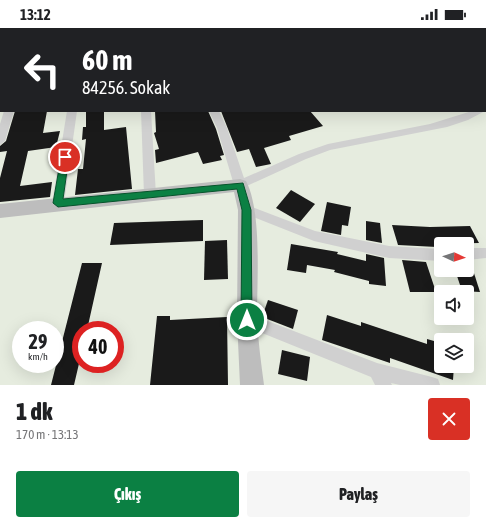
<!DOCTYPE html>
<html lang="tr">
<head>
<meta charset="utf-8">
<style>
  :root { --surface:#fff; --page:#f6f6f6; --text:#202124; --muted:#757577; --accent:#0b8043 }
  body { margin:0; font-family:"Asap Condensed",sans-serif; background:var(--page); color:var(--text); height:100vh; display:flex; flex-direction:column; font-size:15px; white-space:nowrap }
  * { box-sizing:border-box; margin:0 }
  p { font-size:13px; color:var(--muted) }
  .icon { flex:none; width:22px; height:22px; fill:none; stroke:currentColor; stroke-width:2; stroke-linecap:round; stroke-linejoin:round }
  .map { position:relative; height:357px; overflow:hidden }
  .details { display:flex; flex-direction:column; background:var(--surface); flex:1 }
  .details>* { flex:none }
  .guide { position:absolute; left:0px; top:0px; width:486px; height:84px; box-shadow:0 4px 16px #0002; background:#202124; color:#fff; overflow:hidden }
  .needle { width:26px; rotate:93deg }
  .tools { position:absolute; left:434px; top:209px; display:grid; gap:8px }
  .tools a { display:grid; place-items:center; width:40px; height:40px; border-radius:4px; background:var(--surface); box-shadow:0 4px 16px #0002; font-size:20px }
  .speed { position:absolute; left:12px; top:293px; display:flex; gap:8px; font-size:20px; font-weight:700; text-align:center }
  .speed>* { display:grid; place-content:center; width:52px; height:52px; border-radius:50%; background:var(--surface); box-shadow:0 4px 16px #0002; line-height:1 }
  .speed small { font-size:10px; font-weight:400 }
  .speed .limit { border:6px solid #d22; background:#fff; color:#111 }
  .pin { position:absolute; display:grid; place-items:center; width:34px; height:34px; color:#fff; margin:-17px; border:2px solid #fff; border-radius:50%; box-shadow:0 1px 4px #0007 }
  .me { position:absolute; width:44px; margin:-22px; rotate:0deg; stroke-linejoin:round; filter:drop-shadow(0 0 3px #0008) }
  .turn { display:flex; align-items:center; gap:14px; height:84px; padding:0 16px; font-size:18px }
  .turn .icon { width:52px; height:52px; stroke-width:2.5 }
  .turn b { display:block; font-size:28px; line-height:34px }
  .round { display:grid; place-items:center; flex:none; width:42px; height:42px; border-radius:4px; background:var(--page) }
  .summary { display:flex; align-items:center; justify-content:space-between; height:68px; padding:0 16px }
  h1 { font-size:24px; font-weight:800; line-height:30px }
  .action { display:flex; gap:8px; margin-top:auto; padding:8px 16px }
  .action a { flex:1; height:46px; border-radius:4px; background:var(--accent); color:#fff; font-size:16px; font-weight:800; line-height:46px; text-align:center }
  .action a+a { background:var(--page); color:var(--text) }
  .status { display:flex; justify-content:space-between; align-items:center; height:28px; padding:0 20px; background:var(--surface); direction:ltr }
  .status svg { height:11px; fill:currentColor }
  .map>svg:first-child { display:block }
  .green { fill:#e6ecdf; fill-rule:evenodd }
  .building { fill:#1a1a1a }
  .lines { fill:none; stroke-linecap:round; stroke-linejoin:round }
  .street { fill:#d0d0d0; fill-rule:evenodd }
  .secondary { fill:#bdbdbd; fill-rule:evenodd }
  .route { fill:#0b8043; stroke:#07532c }
</style>
</head>
<body>
<div class="status"><b>13:12</b><svg viewBox="0 0 49 12"><path d="M0 12V9h3v3zM5 12V6h3v6zM10 12V3h3v9zM15 12V0h3v12zM26 1h20v11H26zM47 4h2v5h-2z"/></svg></div>
<div class="map">
<svg width="486" height="357" viewBox="0 0 486 357">
  <rect width="100%" height="100%" fill="#fff"/>
  <!-- green -->
  <path class="green" d="M0,0H486V357H0ZM1,1H485V83H1ZM441,216H467V242H441ZM441,264H467V290H441ZM21,302H55V336H21ZM81,302H115V336H81ZM441,312H467V338H441Z"/>
  <!-- building -->
  <g class="building">
    <polygon points="15,83 47,83 43,105 60,103 56,119 28,123 20,158 52,154 50,169 0,174 0,150 7,123 0,124 0,118 6,113"/>
    <polygon points="86,83 104,83 104,102 126,99 132,161 75,167 78,141 83,141 86,111 82,112 83,99 86,99"/>
    <polygon points="155,83 208,83 216,101 224,127 220,128 222,132 203,136 198,124 156,135 155,122 159,121 154,105 156,104"/>
    <polygon points="221,83 310,83 323,98 289,108 291,112 264,120 271,136 256,139 249,121 237,124"/>
    <polygon points="291,162 315,176 300,194 276,180"/>
    <polygon points="327,174 351,179 348,198 342,197 341,207 321,203"/>
    <polygon points="203,192 203,213 110,217 114,195"/>
    <polygon points="366,193 380,195 382,215 366,212"/>
    <polygon points="392,197 430,199 470,198 479,215 436,216 437,219 398,217"/>
    <polygon points="227,212 228,251 204,252 205,213"/>
    <polygon points="291,216 338,224 337,226 366,233 366,226 384,230 386,258 369,256 369,253 334,244 335,242 307,237 306,245 287,242"/>
    <polygon points="402,232 426,234 436,264 410,264"/>
    <polygon points="82,235 102,235 87,302 81,302 81,327 74,357 51,357"/>
    <polygon points="455,242 473,242 480,264 462,263"/>
    <polygon points="268,272 298,282 293,301 262,289"/>
    <polygon points="327,287 361,298 361,294 427,316 427,311 441,315 441,338 454,338 453,352 390,330 390,335 322,312"/>
    <polygon points="157,288 170,288 170,292 227,289 228,357 150,357"/>
    <polygon points="282,322 310,329 307,353 278,346"/>
  </g>
  <g class="lines">
    <!-- street -->
    <g class="street">
      <polygon points="32,0 40,0 31,1"/>
      <rect x="82" y="0" width="8" height="1"/>
      <rect x="142" y="0" width="8" height="1"/>
      <polygon points="213,0 223,0 224,1 214,1"/>
      <polygon points="4,83 14,83 5,113 0,117 0,96"/>
      <polygon points="67,83 77,83 64,175 62,178 54,178 52,175"/>
      <polygon points="141,83 151,83 156,167 154,170 146,170 144,167"/>
      <polygon points="209,83 219,83 227,100 244,150 299,126 328,116 430,96 472,83 485,83 468,92 447,99 330,122 306,131 240,161 236,160 234,157 217,100"/>
      <polygon points="247,177 315,203 389,218 441,221 441,233 389,230 314,213 243,185 241,182 243,179"/>
      <polygon points="467,220 486,220 486,230 467,232"/>
      <polygon points="247,285 377,335 432,349 438,351 440,357 400,357 391,355 392,357 375,357 371,349 242,297 240,292 242,287"/>
    </g>
    <!-- secondary -->
    <path class="secondary" d="M240,151L246,153C262,183 257,253 257,290C258,312 261,335 264,357H240L237,292L238,182L234,164L0,190V176Z"/>
  </g>
  <!-- route -->
  <polygon class="route" points="65,126 69,129 63,171 243,155 251,182 252,292 251,296 247,297 243,296 241,292 242,182 237,161 58,179 53,175 61,129"/>
</svg>
<div class="tools">
<a><svg class="needle" viewBox="-14 -14 28 28"><path d="M0-13l5 13h-10z" fill="#e53935"/><path d="M0 13l5-13h-10z" fill="#757577"/></svg></a>
<a><svg class="icon" aria-label="sound" viewBox="0 0 24 24"><path d="M4 9h4l5-4v14l-5-4H4zM17 9q2 3 0 6"/></svg></a>
<a><svg class="icon" aria-label="layers" viewBox="0 0 24 24"><path d="M12 4l9 5-9 5-9-5zM3 14l9 5 9-5"/></svg></a>
</div>
<div class="speed"><div>29<small>km/h</small></div><div class="limit">40</div></div>
<div class="pin" style="left:65px;top:129px;background:#d93025"><svg class="icon" aria-label="arrive" viewBox="0 0 24 24"><path d="M6 21V4h12l-3 4 3 4H6"/></svg></div>
<svg class="me" style="left:247px;top:292px" viewBox="-20 -20 40 40"><circle r="17" fill="#0b8043" stroke="#fff" stroke-width="3"/><path d="M0-11L8 9 0 5-8 9z" fill="#fff"/></svg>
<div class="guide">
<div class="turn"><svg class="icon" aria-label="left" viewBox="0 0 24 24"><path d="M17 20v-9H6M10 6l-5 5 5 5"/></svg><div><b>60 m</b>84256. Sokak</div></div>
</div>
</div>
<section class="details">
<div class="summary"><div><h1>1 dk</h1><p>170 m · 13:13</p></div><a class="round" style="background:#d93025;color:#fff"><svg class="icon" aria-label="close" viewBox="0 0 24 24"><path d="M6 6l12 12M18 6L6 18"/></svg></a></div>
<div class="action"><a>Çıkış</a><a>Paylaş</a></div>
</section>
</body>
</html>
